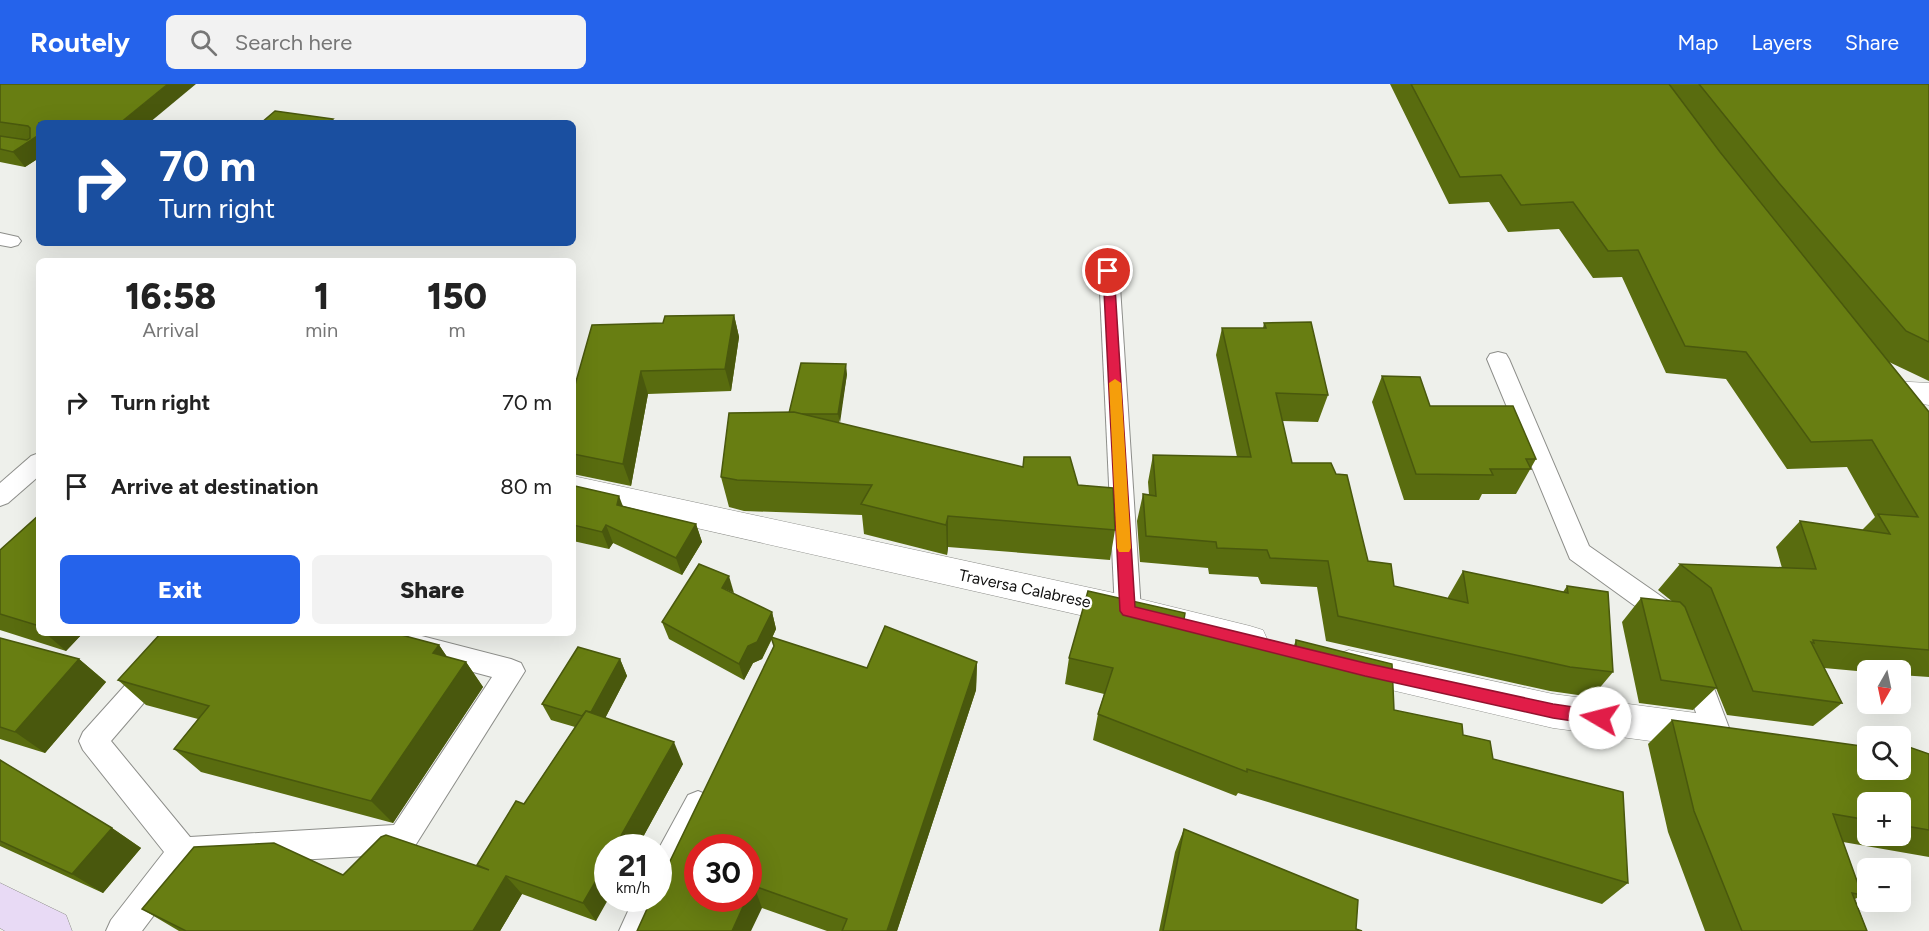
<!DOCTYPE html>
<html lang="en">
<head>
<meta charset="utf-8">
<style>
  :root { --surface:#fff; --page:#f2f2f2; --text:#222; --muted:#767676; --accent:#2563eb }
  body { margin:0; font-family:Figtree,sans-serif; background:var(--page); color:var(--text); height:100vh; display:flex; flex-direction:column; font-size:22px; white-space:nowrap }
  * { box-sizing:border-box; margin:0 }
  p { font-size:20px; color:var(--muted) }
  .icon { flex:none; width:33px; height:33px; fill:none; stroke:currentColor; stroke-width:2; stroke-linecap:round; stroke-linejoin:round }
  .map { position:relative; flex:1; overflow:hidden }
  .sheet { position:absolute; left:36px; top:174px; width:540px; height:378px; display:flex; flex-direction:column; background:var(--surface); border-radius:9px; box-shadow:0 6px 24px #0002 }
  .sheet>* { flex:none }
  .banner { position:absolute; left:36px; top:36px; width:540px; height:126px; border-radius:9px; box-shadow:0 6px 24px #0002; background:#1a4fa0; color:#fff; overflow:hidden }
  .needle { width:39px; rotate:189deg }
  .tools { position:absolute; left:1857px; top:576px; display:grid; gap:12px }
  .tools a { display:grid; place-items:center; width:54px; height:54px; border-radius:9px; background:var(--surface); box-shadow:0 6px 24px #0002; font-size:30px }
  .speed { position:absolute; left:594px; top:750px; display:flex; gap:12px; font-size:30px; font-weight:700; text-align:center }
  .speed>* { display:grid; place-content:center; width:78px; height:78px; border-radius:50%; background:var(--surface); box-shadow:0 6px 24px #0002; line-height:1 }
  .speed small { font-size:15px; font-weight:400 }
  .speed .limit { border:9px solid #d22; background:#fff; color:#111 }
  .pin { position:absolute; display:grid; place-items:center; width:51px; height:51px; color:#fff; margin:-26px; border:3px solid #fff; border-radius:50%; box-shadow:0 2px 6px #0007 }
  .me { position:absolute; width:66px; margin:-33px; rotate:278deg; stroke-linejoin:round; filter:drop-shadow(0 0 4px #0008) }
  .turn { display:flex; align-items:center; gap:21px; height:126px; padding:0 24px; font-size:27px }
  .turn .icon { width:78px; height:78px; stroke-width:2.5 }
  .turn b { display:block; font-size:42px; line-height:51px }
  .eta { display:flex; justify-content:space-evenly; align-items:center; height:102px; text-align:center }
  .eta b { font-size:36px; font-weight:800; line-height:42px }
  .primary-button { display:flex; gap:12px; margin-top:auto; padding:12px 24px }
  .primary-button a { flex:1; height:69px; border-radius:9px; background:var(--accent); color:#fff; font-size:24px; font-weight:800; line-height:69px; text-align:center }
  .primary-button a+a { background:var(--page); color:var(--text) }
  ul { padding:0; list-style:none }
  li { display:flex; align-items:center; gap:18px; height:84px; padding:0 24px }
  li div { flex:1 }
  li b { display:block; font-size:22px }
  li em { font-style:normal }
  header { display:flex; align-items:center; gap:36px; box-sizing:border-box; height:84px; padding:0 30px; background:var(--accent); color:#fff }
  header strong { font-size:28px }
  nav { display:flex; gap:33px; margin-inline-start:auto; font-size:21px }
  .search { width:420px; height:54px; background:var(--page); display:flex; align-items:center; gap:15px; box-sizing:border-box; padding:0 21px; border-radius:9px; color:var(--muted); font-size:22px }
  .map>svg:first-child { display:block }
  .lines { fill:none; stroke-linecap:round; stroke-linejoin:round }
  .lane-casing { stroke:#8d8e8a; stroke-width:2 }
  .street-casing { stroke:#8d8e8a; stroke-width:1 }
  .secondary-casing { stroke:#8d8e8a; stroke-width:1 }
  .lane { fill:#fff; fill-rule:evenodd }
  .street { fill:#fff; fill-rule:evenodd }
  .secondary { fill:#e8daf5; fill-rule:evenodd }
  .wall { fill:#596c0f; fill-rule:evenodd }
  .shaded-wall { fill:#49580d }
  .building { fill:#687e12; stroke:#49580d; stroke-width:1.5 }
  .route { fill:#e11d48; stroke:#92132f; stroke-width:1.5 }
  .slow { fill:#f59e0b }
  .labels { text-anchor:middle; stroke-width:4.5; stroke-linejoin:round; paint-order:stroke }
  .street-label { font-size:16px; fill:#10100f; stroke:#fff }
</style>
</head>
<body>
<header>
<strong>Routely</strong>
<div class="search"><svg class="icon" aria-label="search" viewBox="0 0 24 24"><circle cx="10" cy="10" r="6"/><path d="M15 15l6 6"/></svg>Search here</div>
<nav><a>Map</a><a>Layers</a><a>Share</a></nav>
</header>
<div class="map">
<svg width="1929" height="847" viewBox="0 0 1929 847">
  <rect width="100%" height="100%" fill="#eef0eb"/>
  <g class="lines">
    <defs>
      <g id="lane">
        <polygon points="0,149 18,153 21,157 18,161 11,163 0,161"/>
        <polygon points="1109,181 1116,183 1119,187 1141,527 1137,535 1128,538 1119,535 1115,527 1099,187 1102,183"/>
        <polygon points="1498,268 1506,270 1509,275 1589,462 1678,524 1682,532 1678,540 1669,543 1660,540 1570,475 1487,275 1490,270"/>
        <polygon points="39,369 39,392 8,419 0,422 0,399 31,372"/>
        <polygon points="172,549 201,549 197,557 111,657 190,753 394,741 492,593 368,560 359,557 355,549 410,549 511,575 521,579 525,587 413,765 402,770 191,782 142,847 106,847 111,836 164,768 83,666 79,657 83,648"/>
        <polygon points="1694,574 1704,578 1731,649 1727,658 1717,662 1707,658 1680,586 1684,578"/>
        <polygon points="698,707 708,711 713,721 669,810 666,811 667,814 652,847 619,847 634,814 658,814 658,766 688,711"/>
      </g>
      <g id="street">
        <polygon points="1891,297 1929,299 1929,321 1880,314 1876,307 1880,300"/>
        <polygon points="573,392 1128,512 1250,542 1263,546 1268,557 1263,568 1250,572 1128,542 573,416"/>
        <polygon points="1349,566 1553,610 1711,631 1725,636 1730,648 1725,660 1711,665 1553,644 1336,593 1330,582 1336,571"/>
      </g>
      <polygon id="secondary" points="0,799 66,831 72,847 5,847 0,844"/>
    </defs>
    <!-- lane casing -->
    <use href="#lane" class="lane-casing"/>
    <!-- street casing -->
    <use href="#street" class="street-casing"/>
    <!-- secondary casing -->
    <use href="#secondary" class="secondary-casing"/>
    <!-- lane -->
    <use href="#lane" class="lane"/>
    <!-- street -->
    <use href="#street" class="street"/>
    <!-- secondary -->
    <use href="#secondary" class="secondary"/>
  </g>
  <!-- wall -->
  <g class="wall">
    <polygon points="0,0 39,39 39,74 25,83 0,78"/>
    <polygon points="1390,0 1929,0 1929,297 1889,278 1929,328 1929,593 1900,591 1900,586 1868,586 1868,588 1824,584 1842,619 1813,642 1727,631 1716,604 1693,626 1639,619 1622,538 1641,514 1673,518 1658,506 1680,480 1782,484 1776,463 1800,437 1862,446 1875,433 1847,383 1787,385 1726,295 1666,289 1622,193 1593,194 1559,145 1508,148 1489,118 1449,120"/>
    <polygon points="734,231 739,253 731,307 648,310 631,402 573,390 573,308"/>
    <polygon points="1264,239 1328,311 1318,338 1282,337 1292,379 1368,477 1394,502 1448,515 1448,513 1463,487 1563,508 1567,502 1613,588 1592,613 1550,607 1326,557 1317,503 1261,500 1258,493 1209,490 1208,484 1140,478 1137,437 1143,410 1149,411 1148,398 1153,371 1237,373 1216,271 1222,244 1263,244"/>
    <polygon points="847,290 839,339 1078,401 1115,446 1110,476 948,463 947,471 864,450 862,431 744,427 729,423 721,393 789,329"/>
    <polygon points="1382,292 1430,322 1536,375 1516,410 1482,410 1479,416 1404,416 1372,318"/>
    <polygon points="573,404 623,422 696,440 702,458 682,491 613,459 609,465 573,457"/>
    <polygon points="39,431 39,549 83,549 66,567 0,546 0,466"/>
    <polygon points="734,510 772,528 776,545 772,554 867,584 977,578 976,606 897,847 827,847 762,824 637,847 774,563 772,555 762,575 753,579 744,596 669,555 662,538"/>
    <polygon points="1183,542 1293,564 1296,556 1394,626 1463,651 1493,675 1628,799 1602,820 1238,709 1236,712 1093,656 1098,630 1104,610 1065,600 1069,574"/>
    <polygon points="0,554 79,575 106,598 45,669 0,655"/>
    <polygon points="439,561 447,573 466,578 483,603 393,739 201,688 174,665 198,635 146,621 118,596"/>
    <polygon points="620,575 627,592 605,634 683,680 637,764 608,764 596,837 522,810 500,847 179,847 142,825 343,791 477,782 524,720 575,643 551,636 542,620"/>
    <path d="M1672,636L1868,686L1929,670V773L1843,758L1862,811L1855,815L1867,847H1705L1668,748L1648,660ZM1868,718H1900V752H1868Z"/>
    <polygon points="0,676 112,744 141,764 103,809 0,762"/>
    <polygon points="1184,745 1356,845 1362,847 1159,847 1175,768"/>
  </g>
  <!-- shaded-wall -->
  <g class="shaded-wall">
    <polygon points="168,0 196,0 149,39 120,39"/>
    <polygon points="333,35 335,39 328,39"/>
    <polygon points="39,51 39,74 25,83 13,68"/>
    <polygon points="734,231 739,253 731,307 725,285"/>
    <polygon points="846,280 847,290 840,339 838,330"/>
    <polygon points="641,287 648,310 631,402 623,380"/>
    <polygon points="619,412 626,430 617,421"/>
    <polygon points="948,432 948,463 947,471 946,441"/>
    <polygon points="696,440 702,458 682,491 676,474"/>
    <polygon points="606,441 613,459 609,465 602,448"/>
    <polygon points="729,492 734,509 722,504"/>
    <polygon points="772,528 776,545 762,575 753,579 744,596 739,580 748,562"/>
    <polygon points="45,549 83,549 66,567"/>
    <polygon points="439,561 456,586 433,569"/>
    <polygon points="79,575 106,598 45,669 15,648"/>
    <polygon points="620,575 627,592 597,650 588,634"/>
    <polygon points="466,578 483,603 393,739 371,717"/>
    <polygon points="977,578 976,606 897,847 887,847"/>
    <polygon points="674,658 683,680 637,764 614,764"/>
    <polygon points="112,744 141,764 103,809 72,790"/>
    <polygon points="608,776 608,814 609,814 596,837 583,819"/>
    <polygon points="506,792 522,810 500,847 473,847"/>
    <polygon points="754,802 762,824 751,847 732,847 747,814 748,814 748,812"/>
  </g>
  <!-- building -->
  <g class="building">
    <polygon points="0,0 168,0 120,39 39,39 39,51 13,68 0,65 0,52 27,56 30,54 30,44 28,42 0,38"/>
    <polygon points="1411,0 1669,0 1720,68 1929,328 1929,566 1813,556 1814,559 1811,558 1842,619 1753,607 1711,504 1680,480 1816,485 1800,437 1890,450 1878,430 1918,433 1872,356 1811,358 1746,268 1685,262 1638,166 1608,167 1573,118 1521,121 1501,91 1460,93"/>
    <polygon points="1699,0 1929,0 1929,258 1906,247 1779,99"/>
    <polygon points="275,27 333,35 328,39 261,39"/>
    <polygon points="734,231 725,285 641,287 623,380 573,370 573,308 592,241 663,239 665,232"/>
    <polygon points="1311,238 1328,311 1276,309 1292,379 1331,379 1336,390 1347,391 1368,477 1391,480 1394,502 1468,519 1463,487 1568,509 1567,502 1608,508 1613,588 1570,583 1338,532 1328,477 1270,474 1267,466 1217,464 1216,458 1146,452 1143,410 1156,412 1153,371 1251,373 1222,244 1266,244 1264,239"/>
    <polygon points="801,279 846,280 838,330 799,330 789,329"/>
    <polygon points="1382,292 1420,293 1430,322 1513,322 1536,375 1526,375 1531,385 1490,385 1493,391 1416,390"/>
    <polygon points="794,328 1023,383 1024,373 1070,373 1078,401 1113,404 1115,446 948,432 946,441 861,420 872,401 737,396 721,393 729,329"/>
    <polygon points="575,402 619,412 617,421 696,440 676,474 606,441 602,448 573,441 573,404"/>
    <polygon points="39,431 39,539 36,541 0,530 0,466"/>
    <polygon points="699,480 729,492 722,504 772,528 757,558 748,562 739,580 662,538"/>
    <polygon points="1088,507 1185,529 1183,542 1296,564 1296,556 1392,580 1394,626 1462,640 1463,651 1490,657 1493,675 1623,708 1628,799 1247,685 1247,688 1098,630 1113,584 1069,574"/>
    <polygon points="1641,514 1680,518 1685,523 1717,604 1661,596"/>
    <polygon points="885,542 977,578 887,847 842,847 847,835 754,802 748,812 748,764 698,764 698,814 747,814 732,847 637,847 652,814 658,814 658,802 774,562 771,553 867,584"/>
    <polygon points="161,549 394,549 439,561 433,569 466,578 371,717 174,665 209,622 118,596"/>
    <polygon points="0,554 79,575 15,648 0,643"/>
    <polygon points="578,563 620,575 591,628 586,627 582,632 542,620"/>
    <polygon points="586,627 674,658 614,764 608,764 608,776 583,819 506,792 473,847 186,847 142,825 194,763 274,759 343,791 381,753 386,751 489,786 477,781 516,717 524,720"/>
    <polygon points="1672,636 1868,663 1868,686 1900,686 1900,667 1909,663 1929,670 1929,746 1900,741 1900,718 1868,718 1868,736 1833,730 1862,811 1852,809 1867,847 1742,847 1694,727"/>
    <polygon points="0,676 112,744 72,790 0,757"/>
    <polygon points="1184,745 1358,816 1356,845 1362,847 1163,847"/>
  </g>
  <!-- route -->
  <polygon class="route" points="1108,183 1114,187 1135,523 1365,579 1553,620 1600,627 1606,629 1608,634 1606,639 1600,641 1553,634 1365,592 1123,531 1120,527 1103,187"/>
  <!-- slow -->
  <polygon class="slow" points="1115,295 1121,299 1131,464 1129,468 1119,468 1117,464 1109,299"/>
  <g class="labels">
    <!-- street labels -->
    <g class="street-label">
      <text transform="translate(1025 504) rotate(12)" y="6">Traversa Calabrese</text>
    </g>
  </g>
</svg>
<div class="tools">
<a><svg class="needle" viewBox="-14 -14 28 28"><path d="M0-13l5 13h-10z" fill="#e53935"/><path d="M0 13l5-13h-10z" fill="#767676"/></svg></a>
<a><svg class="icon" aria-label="search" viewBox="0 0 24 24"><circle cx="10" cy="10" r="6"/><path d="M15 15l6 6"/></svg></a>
<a>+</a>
<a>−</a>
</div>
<div class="speed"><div>21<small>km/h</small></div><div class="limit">30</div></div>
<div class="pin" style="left:1108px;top:187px;background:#d93025"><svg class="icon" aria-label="arrive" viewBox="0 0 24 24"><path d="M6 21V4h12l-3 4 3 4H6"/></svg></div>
<svg class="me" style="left:1600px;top:634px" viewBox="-20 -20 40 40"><circle r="19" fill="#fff"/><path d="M0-13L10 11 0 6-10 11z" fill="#e11d48"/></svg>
<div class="banner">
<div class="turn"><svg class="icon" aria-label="right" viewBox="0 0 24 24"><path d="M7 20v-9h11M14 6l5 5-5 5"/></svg><div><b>70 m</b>Turn right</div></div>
</div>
<section class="sheet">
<div class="eta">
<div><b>16:58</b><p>Arrival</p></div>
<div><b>1</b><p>min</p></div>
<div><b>150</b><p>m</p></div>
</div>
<ul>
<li><svg class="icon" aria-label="right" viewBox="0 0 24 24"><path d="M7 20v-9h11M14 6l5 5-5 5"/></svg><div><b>Turn right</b></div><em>70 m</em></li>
<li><svg class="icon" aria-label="arrive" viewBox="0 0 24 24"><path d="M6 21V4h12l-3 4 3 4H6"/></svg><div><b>Arrive at destination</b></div><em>80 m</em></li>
</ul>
<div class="primary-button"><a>Exit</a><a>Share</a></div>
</section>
</div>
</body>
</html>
